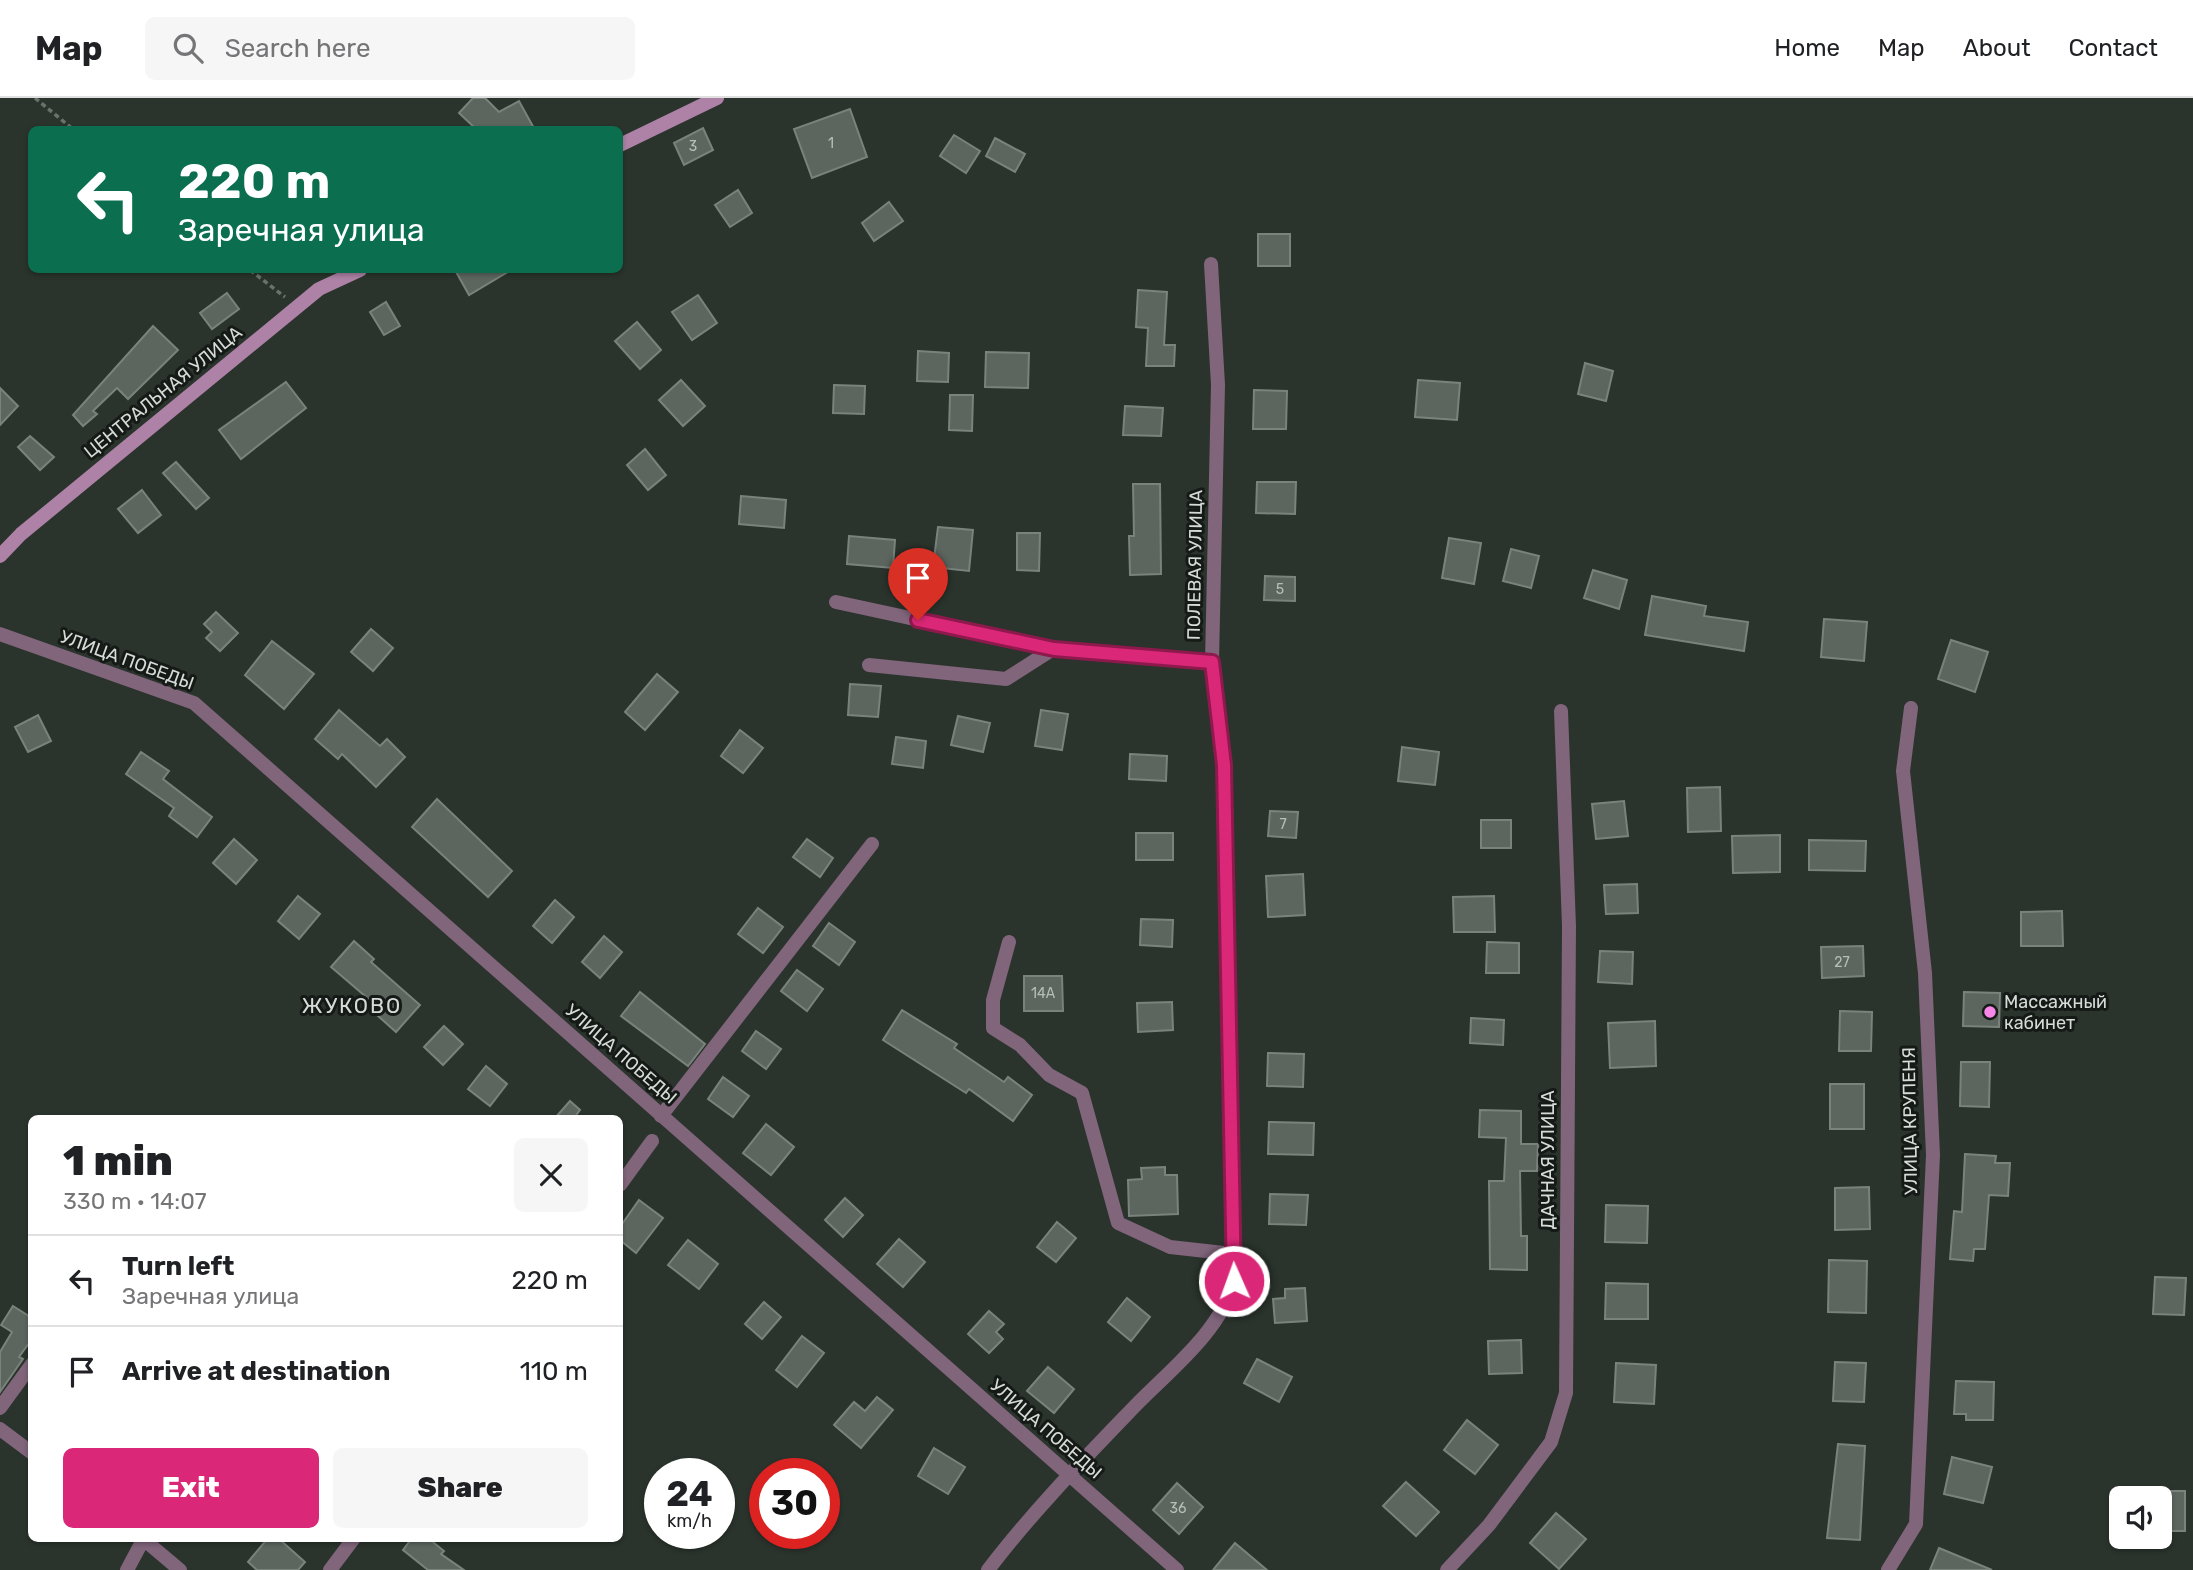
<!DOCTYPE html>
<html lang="en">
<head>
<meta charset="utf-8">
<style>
  :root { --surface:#fff; --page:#f6f6f6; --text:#202124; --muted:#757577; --line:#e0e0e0; --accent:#db2777 }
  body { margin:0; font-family:Rubik,sans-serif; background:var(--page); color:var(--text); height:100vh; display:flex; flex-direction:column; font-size:26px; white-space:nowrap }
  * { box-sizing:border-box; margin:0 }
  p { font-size:23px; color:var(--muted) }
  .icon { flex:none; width:38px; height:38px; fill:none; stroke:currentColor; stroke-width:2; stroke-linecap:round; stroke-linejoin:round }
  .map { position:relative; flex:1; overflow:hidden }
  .panel { position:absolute; left:28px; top:1017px; width:595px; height:427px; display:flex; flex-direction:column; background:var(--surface); border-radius:10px; box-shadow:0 2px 5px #0004 }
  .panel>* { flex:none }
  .guide { position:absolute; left:28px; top:28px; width:595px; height:147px; border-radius:10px; box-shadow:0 2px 5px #0004; background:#0b6e4f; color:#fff; overflow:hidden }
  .buttons { position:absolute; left:2109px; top:1388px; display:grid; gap:14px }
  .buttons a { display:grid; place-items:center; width:63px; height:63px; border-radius:10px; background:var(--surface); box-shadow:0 2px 5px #0004; font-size:35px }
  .speed { position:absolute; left:644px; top:1360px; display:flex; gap:14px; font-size:35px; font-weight:700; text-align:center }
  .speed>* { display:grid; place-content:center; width:91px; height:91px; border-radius:50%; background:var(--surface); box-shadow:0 2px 5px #0004; line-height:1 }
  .speed small { font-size:18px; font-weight:400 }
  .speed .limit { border:10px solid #d22; background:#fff; color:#111 }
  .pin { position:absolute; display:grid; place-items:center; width:60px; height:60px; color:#fff; margin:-72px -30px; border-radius:50% 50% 50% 0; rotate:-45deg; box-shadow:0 0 7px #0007 }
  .pin .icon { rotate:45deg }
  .me { position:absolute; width:77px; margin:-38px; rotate:358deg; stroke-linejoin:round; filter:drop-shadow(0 0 5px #0008) }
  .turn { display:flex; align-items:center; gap:24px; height:147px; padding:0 35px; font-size:32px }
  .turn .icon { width:91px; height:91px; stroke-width:2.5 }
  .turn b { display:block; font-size:49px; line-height:60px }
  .round { display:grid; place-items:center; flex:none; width:74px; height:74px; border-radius:10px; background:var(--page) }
  .headline { display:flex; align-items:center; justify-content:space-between; height:119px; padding:0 35px }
  h1 { font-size:42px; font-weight:800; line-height:52px }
  .cta { display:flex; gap:14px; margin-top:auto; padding:14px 35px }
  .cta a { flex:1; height:80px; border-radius:10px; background:var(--accent); color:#fff; font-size:28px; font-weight:800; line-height:80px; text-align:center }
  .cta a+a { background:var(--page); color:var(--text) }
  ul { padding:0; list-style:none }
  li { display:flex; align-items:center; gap:21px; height:91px; padding:0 35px; border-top:2px solid var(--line) }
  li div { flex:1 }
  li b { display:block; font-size:26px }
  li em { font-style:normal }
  header { display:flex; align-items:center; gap:42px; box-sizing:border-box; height:98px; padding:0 35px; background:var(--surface); border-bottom:2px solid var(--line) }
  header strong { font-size:33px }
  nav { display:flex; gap:38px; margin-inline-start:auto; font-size:24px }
  .search { width:490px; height:63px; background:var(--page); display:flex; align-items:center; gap:18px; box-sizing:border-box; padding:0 24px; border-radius:10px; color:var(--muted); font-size:26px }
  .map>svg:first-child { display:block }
  .building { fill:#5c665f; stroke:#79837b; stroke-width:2 }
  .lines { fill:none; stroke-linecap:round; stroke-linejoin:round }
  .path { stroke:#6a726c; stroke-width:3.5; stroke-dasharray:5 3.5; stroke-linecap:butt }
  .street { stroke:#80657b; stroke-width:14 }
  .secondary { stroke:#ad82a6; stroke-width:14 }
  .route-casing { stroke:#8e194d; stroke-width:18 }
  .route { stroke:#db2777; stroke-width:12 }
  .poi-dot { fill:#f987e9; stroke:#151a17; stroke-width:2.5 }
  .labels { text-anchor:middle; stroke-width:6; stroke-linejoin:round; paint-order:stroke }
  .number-label { font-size:14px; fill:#b7beb8 }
  .street-label { font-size:18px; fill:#d5dbd6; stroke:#151a17 }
  .poi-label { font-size:18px; fill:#d5dbd6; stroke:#151a17; text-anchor:start }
  .quarter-label { font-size:21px; letter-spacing:2px; fill:#d5dbd6; stroke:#151a17 }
</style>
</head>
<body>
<header>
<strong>Map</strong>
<div class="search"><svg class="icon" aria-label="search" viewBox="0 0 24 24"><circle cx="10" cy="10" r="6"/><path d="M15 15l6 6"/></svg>Search here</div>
<nav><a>Home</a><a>Map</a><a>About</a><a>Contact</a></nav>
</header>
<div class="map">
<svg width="2193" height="1472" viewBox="0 0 2193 1472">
  <rect width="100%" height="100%" fill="#2a332c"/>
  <!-- building -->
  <g class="building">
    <polygon points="473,0 485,0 499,14 519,3 535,32 477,32 459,15"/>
    <polygon points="850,11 867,59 812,80 794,31"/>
    <polygon points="703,30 713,52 684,67 674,45"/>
    <polygon points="954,37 980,53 966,75 940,58"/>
    <polygon points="995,40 1025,56 1015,74 986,58"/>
    <polygon points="738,92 752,115 730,129 715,107"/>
    <polygon points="889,104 903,123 874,143 862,125"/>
    <rect x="1258" y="136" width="32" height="32"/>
    <polygon points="455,172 511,172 469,197"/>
    <polygon points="1138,192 1167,194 1164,247 1175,247 1174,268 1146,268 1148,230 1136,229"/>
    <polygon points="227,195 239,211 212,231 200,215"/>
    <polygon points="698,197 717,225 692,242 672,214"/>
    <polygon points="386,204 400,228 384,237 370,214"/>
    <polygon points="637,224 661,252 640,271 615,243"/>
    <polygon points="153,228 178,252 128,301 117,290 93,313 97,316 83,328 73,317"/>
    <polygon points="918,253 949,255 948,284 917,283"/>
    <polygon points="986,254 1029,255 1028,290 985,289"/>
    <polygon points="1585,265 1613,273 1606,303 1578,296"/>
    <polygon points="681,282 705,308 683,328 659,302"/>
    <polygon points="1418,282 1460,285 1457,322 1415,319"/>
    <polygon points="286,284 306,310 241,361 219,332"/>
    <polygon points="834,287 865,288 864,316 833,315"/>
    <polygon points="0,290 18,308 0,327"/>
    <polygon points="1254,292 1287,293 1286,331 1253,331"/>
    <polygon points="950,297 973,297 972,333 949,332"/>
    <polygon points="1125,308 1163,310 1161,338 1123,337"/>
    <polygon points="30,338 54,359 40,372 18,349"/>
    <polygon points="645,351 666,377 648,392 627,367"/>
    <polygon points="176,364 209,400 196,411 163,375"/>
    <polygon points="1257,384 1296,384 1295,416 1256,415"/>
    <polygon points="1133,386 1160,386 1161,476 1130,477 1129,438 1134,438"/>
    <polygon points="142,392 161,417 138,435 118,411"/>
    <polygon points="741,398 786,402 784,430 739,426"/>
    <polygon points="938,429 973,432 969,473 933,469"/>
    <polygon points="1017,435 1040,435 1039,473 1017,472"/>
    <polygon points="849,438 895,442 893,470 847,466"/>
    <polygon points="1449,440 1481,445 1474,486 1442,480"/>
    <polygon points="1511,451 1539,458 1531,490 1503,483"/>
    <polygon points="1593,472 1627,482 1619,511 1584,500"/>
    <polygon points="1265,478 1295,479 1295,503 1264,502"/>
    <polygon points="1652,498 1706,508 1704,518 1748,524 1744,553 1645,537"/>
    <polygon points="216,514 238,535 220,553 206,540 212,534 204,526"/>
    <polygon points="1824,521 1867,524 1864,563 1821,559"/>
    <polygon points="371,531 393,550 373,573 351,554"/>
    <polygon points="1951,542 1988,554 1975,594 1938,581"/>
    <polygon points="272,543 314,576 284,611 245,577"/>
    <polygon points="657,576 678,594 645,632 625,614"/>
    <polygon points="850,586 881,588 878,619 848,617"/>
    <polygon points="339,612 380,648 387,641 405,659 376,689 342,656 338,661 315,641"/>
    <polygon points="1041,612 1068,616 1062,652 1035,648"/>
    <polygon points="38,617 51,643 28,654 15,629"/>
    <polygon points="958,618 990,625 983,654 951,647"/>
    <polygon points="740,632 763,650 743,675 721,658"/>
    <polygon points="896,639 926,643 923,670 892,666"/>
    <polygon points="1402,649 1439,654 1435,687 1398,683"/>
    <polygon points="141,654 169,673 163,681 212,719 197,739 169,718 174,710 126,676"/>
    <polygon points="1130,656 1167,658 1166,683 1129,681"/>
    <polygon points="1720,689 1721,733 1688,734 1687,690"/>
    <polygon points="437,701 512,773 488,799 412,729"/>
    <polygon points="1624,703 1628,738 1596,741 1592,706"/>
    <polygon points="1270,713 1298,714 1296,740 1268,738"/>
    <rect x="1481" y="722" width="30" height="28"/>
    <rect x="1136" y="735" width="37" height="27"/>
    <polygon points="1780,737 1780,774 1733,775 1732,738"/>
    <polygon points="234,741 257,762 236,786 213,765"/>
    <polygon points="807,741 833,760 820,779 793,759"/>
    <polygon points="1809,742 1866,743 1865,773 1809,772"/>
    <polygon points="1303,776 1305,817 1268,819 1266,778"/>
    <polygon points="1637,786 1638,815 1606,816 1604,787"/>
    <polygon points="298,798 320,816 299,841 278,823"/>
    <polygon points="1494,798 1495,834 1454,834 1453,799"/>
    <polygon points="555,802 574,819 552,845 533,828"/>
    <polygon points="758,810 783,829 763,855 738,836"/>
    <polygon points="2062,813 2063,848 2021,848 2021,814"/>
    <polygon points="1141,821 1173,822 1172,849 1140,847"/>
    <polygon points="829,825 855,844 839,867 813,848"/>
    <polygon points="604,838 622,854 600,880 582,864"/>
    <polygon points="354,843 374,861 371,864 420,907 396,934 368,909 372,904 331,869"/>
    <polygon points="1487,844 1519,845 1519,875 1486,875"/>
    <polygon points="1863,848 1864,878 1822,880 1821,849"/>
    <polygon points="1600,853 1633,854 1632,886 1598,884"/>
    <polygon points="797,872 823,891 807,913 781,893"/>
    <polygon points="1024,878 1062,878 1063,913 1024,913"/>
    <polygon points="640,894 705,946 688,968 621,918"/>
    <polygon points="1964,894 2000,895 1999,929 1963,928"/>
    <polygon points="1172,904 1173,932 1138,934 1137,905"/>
    <polygon points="902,912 957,946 954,950 1004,984 1008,979 1032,997 1013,1023 969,991 966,995 883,942"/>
    <polygon points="1840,913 1872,914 1871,953 1839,953"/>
    <polygon points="1471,920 1504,922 1503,947 1470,945"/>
    <polygon points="1655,923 1656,968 1610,970 1608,925"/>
    <polygon points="444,928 463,946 443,967 424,949"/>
    <polygon points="756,933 781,951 766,971 742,953"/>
    <polygon points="1268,955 1304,956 1303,989 1267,988"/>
    <polygon points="1961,964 1990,964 1989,1009 1960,1008"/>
    <polygon points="486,968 507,986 490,1008 468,991"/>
    <polygon points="723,979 749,998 733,1019 708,1001"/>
    <rect x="1830" y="986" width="34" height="45"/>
    <polygon points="570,1003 580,1012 574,1020 555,1020"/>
    <polygon points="1480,1012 1521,1013 1521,1046 1538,1046 1537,1073 1520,1073 1521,1138 1527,1138 1527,1172 1490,1171 1489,1083 1504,1083 1506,1040 1479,1039"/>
    <polygon points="1269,1024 1314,1025 1313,1057 1268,1056"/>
    <polygon points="766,1026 794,1049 771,1077 743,1055"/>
    <polygon points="1965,1056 1996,1058 1995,1065 2010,1065 2008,1098 1989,1097 1985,1151 1974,1151 1973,1163 1950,1161 1954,1113 1962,1114"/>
    <polygon points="1165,1069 1165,1077 1177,1077 1178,1116 1129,1118 1128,1082 1142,1081 1141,1070"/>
    <polygon points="1869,1089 1870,1131 1835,1132 1835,1090"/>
    <polygon points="1270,1096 1308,1097 1306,1127 1269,1126"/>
    <polygon points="845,1100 863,1117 843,1139 825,1122"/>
    <polygon points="639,1102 663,1120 636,1155 620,1142 620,1129"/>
    <polygon points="1606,1107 1648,1108 1647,1145 1605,1144"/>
    <polygon points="1057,1124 1076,1140 1056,1164 1037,1149"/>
    <polygon points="899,1141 925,1164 903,1189 877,1166"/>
    <polygon points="688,1142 718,1166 699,1191 668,1167"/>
    <polygon points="1829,1162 1867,1163 1866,1215 1828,1214"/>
    <polygon points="2155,1179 2186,1180 2184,1217 2153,1216"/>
    <polygon points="1606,1185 1648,1186 1648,1221 1605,1221"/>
    <polygon points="1305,1190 1307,1223 1275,1225 1273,1201 1285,1200 1285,1191"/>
    <polygon points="1127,1200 1150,1219 1131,1243 1108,1224"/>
    <polygon points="764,1204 781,1219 762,1241 745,1226"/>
    <polygon points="13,1208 32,1220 32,1241 19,1259 23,1261 0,1294 0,1254 12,1234 1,1227"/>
    <polygon points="989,1213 1004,1226 996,1234 1003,1241 989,1255 968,1236"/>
    <polygon points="802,1238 824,1255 797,1289 776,1272"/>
    <polygon points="1521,1242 1522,1275 1489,1276 1488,1243"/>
    <polygon points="1257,1261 1292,1279 1279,1304 1244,1285"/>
    <polygon points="1835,1264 1866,1265 1864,1304 1833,1303"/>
    <polygon points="1616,1265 1656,1267 1654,1306 1614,1304"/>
    <polygon points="1048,1269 1074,1291 1054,1315 1027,1293"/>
    <polygon points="1956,1283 1994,1284 1993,1322 1966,1322 1966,1316 1954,1316"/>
    <polygon points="877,1299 893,1312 861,1350 834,1327 854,1304 865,1313"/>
    <polygon points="1467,1322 1498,1347 1475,1376 1444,1352"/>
    <polygon points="1838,1346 1865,1348 1860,1442 1827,1440"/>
    <polygon points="934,1350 965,1369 948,1396 918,1378"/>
    <polygon points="1952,1359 1992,1369 1983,1405 1944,1396"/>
    <polygon points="1406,1384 1439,1414 1416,1438 1383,1408"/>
    <polygon points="1177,1385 1203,1409 1179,1436 1153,1412"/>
    <rect x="2160" y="1393" width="25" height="40"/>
    <polygon points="1556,1415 1586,1441 1559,1471 1530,1445"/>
    <polygon points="268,1440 278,1440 305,1464 298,1472 257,1472 248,1464"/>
    <polygon points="412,1440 428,1440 444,1453 441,1456 464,1472 428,1472 403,1452"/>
    <polygon points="1235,1445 1267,1472 1213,1472"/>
    <polygon points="1939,1450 1992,1472 1930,1472"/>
  </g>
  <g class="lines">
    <!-- path -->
    <g class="path">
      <polyline points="35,0 74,32"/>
      <polyline points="250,172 285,199"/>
    </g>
    <!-- street -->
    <g class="street">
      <polyline points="836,504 1053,551 1212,564"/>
      <polyline points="0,536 194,605 1177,1472"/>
      <polyline points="869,567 1006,581 1053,551"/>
      <polyline points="1009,844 993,902 993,930 1020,947 1049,977 1082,995 1118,1125 1170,1149 1233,1156"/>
      <polyline points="661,1018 872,746"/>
      <polyline points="620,1087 652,1043"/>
      <polyline points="0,1310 32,1266"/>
      <polyline points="0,1331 32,1355"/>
      <polyline points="142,1440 180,1472"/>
      <polyline points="127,1472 143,1442"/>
      <polyline points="330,1472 354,1440"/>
      <path d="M988,1472C1033,1413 1084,1361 1135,1308C1170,1272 1221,1233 1234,1183L1224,667L1212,564L1218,287L1211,166"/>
      <polyline points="1447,1472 1489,1427 1551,1344 1566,1295 1569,828 1561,613"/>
      <polyline points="1888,1472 1916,1426 1933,1057 1925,875 1903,673 1911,610"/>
    </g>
    <!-- secondary -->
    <g class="secondary">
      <polyline points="620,47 717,0"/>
      <polyline points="0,458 21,436 319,191 360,172"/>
    </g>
  </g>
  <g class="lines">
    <defs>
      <polyline id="route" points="918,522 1054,551 1212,564 1224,667 1234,1183"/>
    </defs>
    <!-- route casing -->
    <use href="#route" class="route-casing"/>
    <!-- route -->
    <use href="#route" class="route"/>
  </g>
  <!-- markers -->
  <circle class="poi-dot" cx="1990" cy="914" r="7"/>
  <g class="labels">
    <!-- number labels -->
    <g class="number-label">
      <text x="831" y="50">1</text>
      <text x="693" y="53">3</text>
      <text x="1280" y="496">5</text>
      <text x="1283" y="731">7</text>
      <text x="1842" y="869">27</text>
      <text x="1043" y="900">14А</text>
      <text x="1178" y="1415">36</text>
    </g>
    <!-- street labels -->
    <g class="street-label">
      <text transform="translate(163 294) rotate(-39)" y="6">ЦЕНТРАЛЬНАЯ УЛИЦА</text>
      <text transform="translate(1195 467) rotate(-89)" y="6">ПОЛЕВАЯ УЛИЦА</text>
      <text transform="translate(127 562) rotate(20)" y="6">УЛИЦА ПОБЕДЫ</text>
      <text transform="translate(621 956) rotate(41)" y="6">УЛИЦА ПОБЕДЫ</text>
      <text transform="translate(1910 1023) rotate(-91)" y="6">УЛИЦА КРУПЕНЯ</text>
      <text transform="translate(1548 1062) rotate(-90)" y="6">ДАЧНАЯ УЛИЦА</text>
      <text transform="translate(1046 1331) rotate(41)" y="6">УЛИЦА ПОБЕДЫ</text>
    </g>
    <!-- poi labels -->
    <g class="poi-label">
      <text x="2004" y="910">Массажный<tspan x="2004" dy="21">кабинет</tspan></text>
    </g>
    <!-- quarter labels -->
    <g class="quarter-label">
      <text x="352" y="915">ЖУКОВО</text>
    </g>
  </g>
</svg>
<div class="buttons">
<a><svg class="icon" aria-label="sound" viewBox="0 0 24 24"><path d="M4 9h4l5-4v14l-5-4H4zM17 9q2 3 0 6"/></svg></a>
</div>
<div class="speed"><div>24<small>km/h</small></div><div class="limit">30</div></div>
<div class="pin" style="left:918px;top:522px;background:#d93025"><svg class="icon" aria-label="arrive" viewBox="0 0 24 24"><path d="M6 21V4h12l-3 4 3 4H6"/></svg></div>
<svg class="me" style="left:1234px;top:1183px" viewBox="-20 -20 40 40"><circle r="17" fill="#db2777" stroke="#fff" stroke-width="3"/><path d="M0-11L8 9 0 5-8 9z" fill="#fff"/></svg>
<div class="guide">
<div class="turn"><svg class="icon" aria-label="left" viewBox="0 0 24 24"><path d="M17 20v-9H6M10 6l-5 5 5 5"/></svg><div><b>220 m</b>Заречная улица</div></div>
</div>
<section class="panel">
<div class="headline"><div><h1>1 min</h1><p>330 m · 14:07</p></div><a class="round"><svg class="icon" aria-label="close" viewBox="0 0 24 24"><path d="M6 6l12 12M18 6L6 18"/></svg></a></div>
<ul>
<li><svg class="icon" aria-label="left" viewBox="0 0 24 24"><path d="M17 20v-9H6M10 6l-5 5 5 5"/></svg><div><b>Turn left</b><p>Заречная улица</p></div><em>220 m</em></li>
<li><svg class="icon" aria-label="arrive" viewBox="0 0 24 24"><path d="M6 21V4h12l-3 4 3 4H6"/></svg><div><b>Arrive at destination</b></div><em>110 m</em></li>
</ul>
<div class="cta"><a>Exit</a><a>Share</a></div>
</section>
</div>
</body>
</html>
